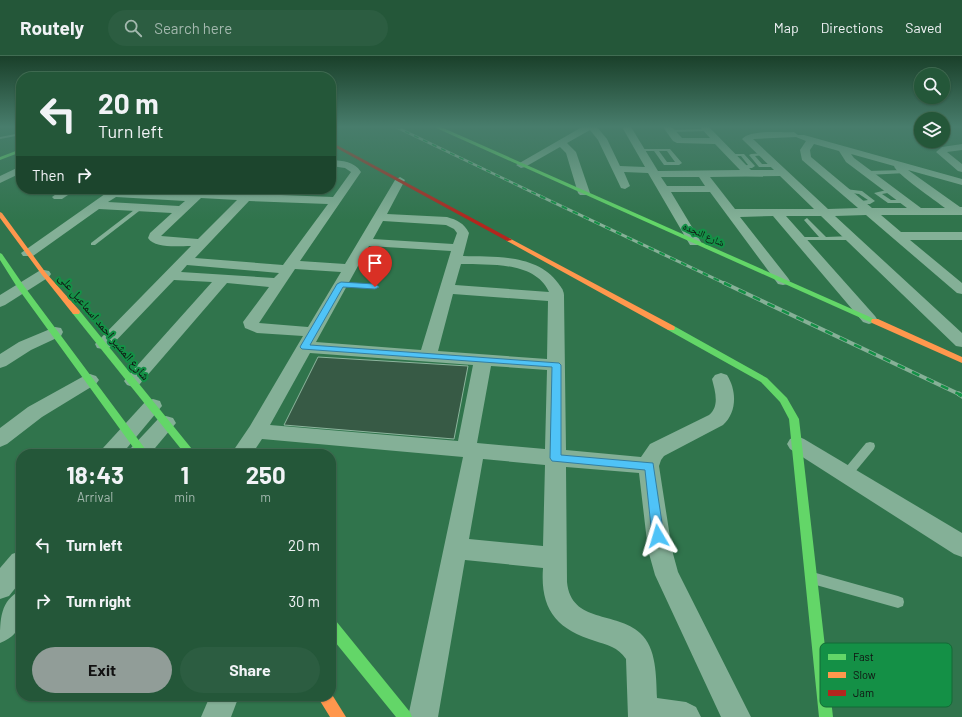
<!DOCTYPE html>
<html lang="en">
<head>
<meta charset="utf-8">
<style>
  :root { --surface:#245739; --page:#2c5d41; --text:#f1f3f6; --muted:#a3b8ae; --line:#416d53; --accent:#919d98 }
  body { margin:0; font-family:Barlow,"Noto Naskh Arabic",sans-serif; background:var(--page); color:var(--text); height:100vh; display:flex; flex-direction:column; font-size:15px; white-space:nowrap }
  * { box-sizing:border-box; margin:0 }
  p { font-size:13px; color:var(--muted) }
  .icon { flex:none; width:22px; height:22px; fill:none; stroke:currentColor; stroke-width:2; stroke-linecap:round; stroke-linejoin:round }
  .map { position:relative; flex:1; overflow:hidden }
  .drawer { position:absolute; left:16px; top:393px; width:320px; height:252px; display:flex; flex-direction:column; background:var(--surface); border-radius:16px; box-shadow:0 1px 3px #0004,0 0 0 1px var(--line) }
  .drawer>* { flex:none }
  .banner { position:absolute; left:16px; top:16px; width:320px; height:122px; border-radius:16px; box-shadow:0 1px 3px #0004,0 0 0 1px var(--line); background:#245739; color:var(--text); overflow:hidden }
  .fabs { position:absolute; left:914px; top:12px; display:grid; gap:8px }
  .fabs a { display:grid; place-items:center; width:36px; height:36px; border-radius:50%; background:var(--surface); box-shadow:0 1px 3px #0004,0 0 0 1px var(--line); font-size:20px }
  .pin { position:absolute; display:grid; place-items:center; width:34px; height:34px; color:#fff; margin:-41px -17px; border-radius:50% 50% 50% 0; rotate:-45deg; box-shadow:0 0 4px #0007 }
  .pin .icon { rotate:45deg }
  .me { position:absolute; width:44px; margin:-22px; rotate:353deg; stroke-linejoin:round; filter:drop-shadow(0 0 3px #0008) }
  .turn { display:flex; align-items:center; gap:14px; height:84px; padding:0 16px; font-size:18px }
  .turn .icon { width:52px; height:52px; stroke-width:2.5 }
  .turn b { display:block; font-size:28px; line-height:34px }
  .then { display:flex; align-items:center; height:38px; padding:0 16px; background:#0003; gap:8px; font-size:15px }
  .eta { display:flex; justify-content:space-evenly; align-items:center; height:68px; text-align:center }
  .eta b { font-size:24px; font-weight:700; line-height:28px }
  .cta { display:flex; gap:8px; margin-top:auto; padding:8px 16px }
  .cta a { flex:1; height:46px; border-radius:24px; background:var(--accent); color:#111; font-size:16px; font-weight:700; line-height:46px; text-align:center }
  .cta a+a { background:var(--page); color:var(--text) }
  ul { padding:0; list-style:none }
  li { display:flex; align-items:center; gap:12px; height:56px; padding:0 16px }
  li div { flex:1 }
  li b { display:block; font-size:15px }
  li em { font-style:normal }
  header { display:flex; align-items:center; gap:24px; box-sizing:border-box; height:56px; padding:0 20px; background:var(--surface); border-bottom:1px solid var(--line) }
  header strong { font-size:19px }
  nav { display:flex; gap:22px; margin-inline-start:auto; font-size:14px }
  .search { width:280px; height:36px; background:var(--page); display:flex; align-items:center; gap:10px; box-sizing:border-box; padding:0 14px; border-radius:22px; color:var(--muted); font-size:15px }
  .map>svg:first-child { display:block }
  .building { fill:#375a45; stroke:#8cb59d }
  .lines { fill:none; stroke-linecap:round; stroke-linejoin:round }
  .lane { fill:#84b097; fill-rule:evenodd }
  .street { fill:#84b097; fill-rule:evenodd }
  .fast { fill:#63d668; fill-rule:evenodd }
  .slow { fill:#ff974d; fill-rule:evenodd }
  .jam { fill:#b3261e; fill-rule:evenodd }
  .rail-far3-casing { stroke:#86b097; stroke-width:2.5 }
  .rail-far2-casing { stroke:#86b097; stroke-width:3 }
  .rail-far1-casing { stroke:#86b097; stroke-width:4 }
  .rail-casing { stroke:#86b097; stroke-width:5 }
  .rail-far3 { stroke:#149046; stroke-width:1.5; stroke-dasharray:5; stroke-linecap:butt }
  .rail-far2 { stroke:#149046; stroke-width:2; stroke-dasharray:6; stroke-linecap:butt }
  .rail-far1 { stroke:#149046; stroke-width:2.5; stroke-dasharray:8; stroke-linecap:butt }
  .rail { stroke:#149046; stroke-width:3.5; stroke-dasharray:10; stroke-linecap:butt }
  .route { fill:#4fc3f7; stroke:#337fa1 }
  .labels { text-anchor:middle; stroke-width:4; stroke-linejoin:round; paint-order:stroke }
  .far-street-label { font-size:10px; fill:#111; stroke:#149046 }
  .street-label { font-size:12px; fill:#111; stroke:#149046 }
  .key { fill:#149046; stroke:#136a36; stroke-width:1 }
  .key-label { font-size:11px; fill:#111 }
</style>
</head>
<body>
<header>
<strong>Routely</strong>
<div class="search"><svg class="icon" aria-label="search" viewBox="0 0 24 24"><circle cx="10" cy="10" r="6"/><path d="M15 15l6 6"/></svg>Search here</div>
<nav><a>Map</a><a>Directions</a><a>Saved</a></nav>
</header>
<div class="map">
<svg width="962" height="661" viewBox="0 0 962 661">
  <rect width="100%" height="100%" fill="#30744c"/>
  <!-- building -->
  <polygon class="building" points="318,301 468,310 454,383 284,369"/>
  <g class="lines">
    <!-- lane -->
    <g class="lane">
      <polygon points="707,73 709,75 669,76 667,75 669,74"/>
      <polygon points="21,77 21,79 0,83 0,81"/>
      <path d="M641,93H670L682,107L679,109H664L654,95H639V94ZM659,95H667L675,106H667Z"/>
      <polygon points="765,97 765,99 755,100 762,108 776,108 779,110 778,111 759,111 749,99 751,98"/>
      <polygon points="730,98 744,98 755,110 752,112 740,112 740,110 748,109 741,100 728,100 728,99"/>
      <polygon points="904,114 906,115 906,117 867,119 864,117 867,115"/>
      <polygon points="845,133 862,135 875,145 870,148 856,148 856,146 868,144 859,138 843,136 842,135"/>
      <polygon points="891,133 894,135 893,136 882,138 891,144 906,144 908,145 908,147 888,147 874,137"/>
      <polygon points="138,151 143,152 95,189 91,189 91,187"/>
      <polygon points="807,162 826,181 852,180 855,182 852,184 798,184 798,182 800,181 819,181 804,164"/>
      <polygon points="338,226 375,229 379,231 375,233 341,230 337,228"/>
      <polygon points="870,386 874,387 875,390 874,393 850,422 846,423 842,422 841,419 842,416 866,387"/>
      <polygon points="816,517 898,540 903,542 904,546 903,550 898,552 816,529 812,527 810,523 812,519"/>
    </g>
    <!-- street -->
    <g class="street">
      <path d="M582,71H597L607,83L620,110L645,111L622,71H631L658,115L740,114L715,88L677,87L673,85L663,71H672L682,82H710L700,71H709L751,114H774L744,85L742,83C751,73 781,77 794,76L798,79H804L962,123V129L908,114L960,151H962V159H881L901,176H962V184H910L962,227V238L957,237L866,159L835,160L962,277V291L956,290L821,160H786L875,260L877,263L875,266L869,268L863,266L773,160L740,161L788,222L790,225L788,228L783,229L778,228L710,136H671L701,186L700,189H690L648,117L624,116L630,130L625,133L621,132L598,84L590,74L567,87L576,96L590,137L588,139H580L578,137L566,97L560,91L525,111L521,112L516,109ZM796,81L806,85L800,94L802,104L858,152L828,153L753,83ZM814,88L839,95L846,106L907,152H872L811,101L810,94ZM851,98L894,110C895,117 936,145 945,152H921L854,102ZM780,120L814,153H735L710,121ZM661,121H699L705,130H667Z"/>
      <polygon points="962,88 962,94 947,96 962,108 962,116 958,115 936,96 942,91"/>
      <path d="M331,104C343,105 354,105 361,116L300,205L345,208L395,124L400,121L405,124L387,158L447,161C457,164 464,167 469,177L463,200C495,201 537,198 558,227C560,230 563,233 563,235C564,237 564,239 564,241L566,394L641,401L650,388L709,359C720,350 715,335 712,323L715,319L721,317L727,319C737,335 737,356 723,369L664,400L661,404L659,410L672,494L678,516L751,661H721L655,519L648,494L639,417L566,411L567,526C571,568 617,555 640,577C657,592 656,621 657,642L686,646L696,651L701,661H628L626,603C618,591 607,589 595,585C556,573 540,553 543,512L465,504L438,661H408L463,401L262,383L252,398H231L250,370L303,280L257,277L245,272L243,266L269,231L227,227L139,329L133,331L127,329L124,325L127,321L212,226L174,224L109,292L103,293L97,292L95,288L191,190C179,190 155,193 148,182L150,177L172,157L99,153L33,200H23L21,197L112,133L193,138L199,133H211L208,136L243,138L248,133H260L255,138L333,141L351,116L345,112L331,110ZM116,141L185,145L179,150L108,146ZM201,142L237,144L198,183L161,180ZM249,145L328,148L283,209L195,202ZM383,165L446,169L454,173L457,177L453,188L373,183ZM369,190L451,195L421,294L316,286ZM461,208C489,209 535,205 549,236L455,229ZM187,209L279,217L274,222L181,216ZM295,213L341,216L308,271L259,267ZM453,238L548,245L547,303L438,295ZM310,297L473,309L458,385L270,369ZM491,310L547,314L545,393L477,387ZM483,403L545,409L543,490L469,483Z"/>
      <polygon points="21,110 21,117 0,127 0,120"/>
      <polygon points="63,133 77,133 62,143 54,143 52,141"/>
      <polygon points="44,214 49,215 51,218 49,221 5,249 0,251 0,239 39,215"/>
      <polygon points="55,271 61,272 63,276 61,280 31,294 6,310 0,312 0,298 19,286"/>
      <polygon points="90,318 96,320 99,324 96,328 42,361 7,388 0,391 0,372 28,351 84,320"/>
      <polygon points="153,343 160,345 162,350 122,398 100,398 103,392 146,345"/>
      <polygon points="166,360 173,362 176,367 150,398 128,398 131,392 159,362"/>
      <polygon points="797,380 804,383 962,477 962,501 954,498 790,393 787,388 790,383"/>
      <polygon points="21,495 21,525 9,540 0,543 0,512 12,498"/>
      <path d="M21,534C21,558 26,577 0,587C0,563 0,545 21,534Z"/>
      <polygon points="210,640 239,640 231,661 201,661"/>
    </g>
    <!-- fast -->
    <g class="fast">
      <polygon points="434,71 441,71 879,265 878,267 872,267"/>
      <polygon points="21,93 21,96 0,104 0,101"/>
      <polygon points="0,197 2,198 24,230 149,398 138,398 17,231 0,204"/>
      <polygon points="73,254 79,254 196,398 185,398 73,258 72,256"/>
      <polygon points="668,270 674,270 767,322 787,342 799,363 833,661 819,661 789,363 780,346 761,326 668,274 667,272"/>
      <polygon points="331,563 336,565 410,656 412,661 396,661 331,581"/>
    </g>
    <!-- slow -->
    <g class="slow">
      <polygon points="0,156 2,157 46,217 79,254 80,256 79,258 73,258 42,219 0,162"/>
      <polygon points="509,182 674,270 675,272 674,274 668,274 507,185 506,184"/>
      <polygon points="872,263 878,263 962,301 962,307 872,267 871,265"/>
      <polygon points="331,637 346,661 330,661 317,640 331,640"/>
    </g>
    <!-- jam -->
    <polygon class="jam" points="331,86 511,183 512,184 507,185 331,89"/>
    <defs>
      <polyline id="rail-far3" points="396,71 542,141"/>
      <polyline id="rail-far2" points="540,140 726,228"/>
      <polyline id="rail-far1" points="724,227 961,339"/>
      <polyline id="rail" points="959,338 962,340"/>
    </defs>
    <!-- rail-far3 casing -->
    <use href="#rail-far3" class="rail-far3-casing"/>
    <!-- rail-far2 casing -->
    <use href="#rail-far2" class="rail-far2-casing"/>
    <!-- rail-far1 casing -->
    <use href="#rail-far1" class="rail-far1-casing"/>
    <!-- rail casing -->
    <use href="#rail" class="rail-casing"/>
    <!-- rail-far3 -->
    <use href="#rail-far3" class="rail-far3"/>
    <!-- rail-far2 -->
    <use href="#rail-far2" class="rail-far2"/>
    <!-- rail-far1 -->
    <use href="#rail-far1" class="rail-far1"/>
    <!-- rail -->
    <use href="#rail" class="rail"/>
  </g>
  <!-- sky -->
  <linearGradient id="sky" x2="0" y2="1"><stop stop-color="#1a402a"/><stop offset="0.43" stop-color="#487d6c"/><stop offset="1" stop-color="#487d6c" stop-opacity="0"/></linearGradient>
  <rect width="962" height="164" fill="url(#sky)"/>
  <!-- route -->
  <polygon class="route" points="341,226 375,228 379,231 375,233 343,231 310,289 559,307 561,309 561,399 653,407 664,480 662,483 658,485 654,483 652,480 645,414 552,405 550,402 552,311 302,293 300,291 337,228"/>
  <g class="labels">
    <!-- far-street labels -->
    <g class="far-street-label">
      <text transform="translate(704 178) rotate(24)" y="4">شارع النجده</text>
    </g>
    <!-- street labels -->
    <g class="street-label">
      <text transform="translate(104 271) rotate(50)" y="4">شارع المشير احمد اسماعيل على</text>
    </g>
  </g>
  <!-- legend -->
  <rect x="820" y="587" width="132" height="64" rx="6" class="key"/>
  <rect x="828" y="598" width="18" height="6" fill="#63d668"/>
  <rect x="828" y="616" width="18" height="6" fill="#ff974d"/>
  <rect x="828" y="634" width="18" height="6" fill="#b3261e"/>
  <g class="key-label">
    <text x="853" y="605">Fast</text>
    <text x="853" y="623">Slow</text>
    <text x="853" y="641">Jam</text>
  </g>
</svg>
<div class="fabs">
<a><svg class="icon" aria-label="search" viewBox="0 0 24 24"><circle cx="10" cy="10" r="6"/><path d="M15 15l6 6"/></svg></a>
<a><svg class="icon" aria-label="layers" viewBox="0 0 24 24"><path d="M12 4l9 5-9 5-9-5zM3 14l9 5 9-5"/></svg></a>
</div>
<div class="pin" style="left:375px;top:231px;background:#d93025"><svg class="icon" aria-label="arrive" viewBox="0 0 24 24"><path d="M6 21V4h12l-3 4 3 4H6"/></svg></div>
<svg class="me" style="left:658px;top:480px" viewBox="-20 -20 40 40"><path d="M0-17L14 15 0 8-14 15z" fill="#4fc3f7" stroke="#fff" stroke-width="4"/></svg>
<div class="banner">
<div class="turn"><svg class="icon" aria-label="left" viewBox="0 0 24 24"><path d="M17 20v-9H6M10 6l-5 5 5 5"/></svg><div><b>20 m</b>Turn left</div></div>
<div class="then">Then<svg class="icon" aria-label="right" viewBox="0 0 24 24"><path d="M7 20v-9h11M14 6l5 5-5 5"/></svg></div>
</div>
<section class="drawer">
<div class="eta">
<div><b>18:43</b><p>Arrival</p></div>
<div><b>1</b><p>min</p></div>
<div><b>250</b><p>m</p></div>
</div>
<ul>
<li><svg class="icon" aria-label="left" viewBox="0 0 24 24"><path d="M17 20v-9H6M10 6l-5 5 5 5"/></svg><div><b>Turn left</b></div><em>20 m</em></li>
<li><svg class="icon" aria-label="right" viewBox="0 0 24 24"><path d="M7 20v-9h11M14 6l5 5-5 5"/></svg><div><b>Turn right</b></div><em>30 m</em></li>
</ul>
<div class="cta"><a>Exit</a><a>Share</a></div>
</section>
</div>
</body>
</html>
